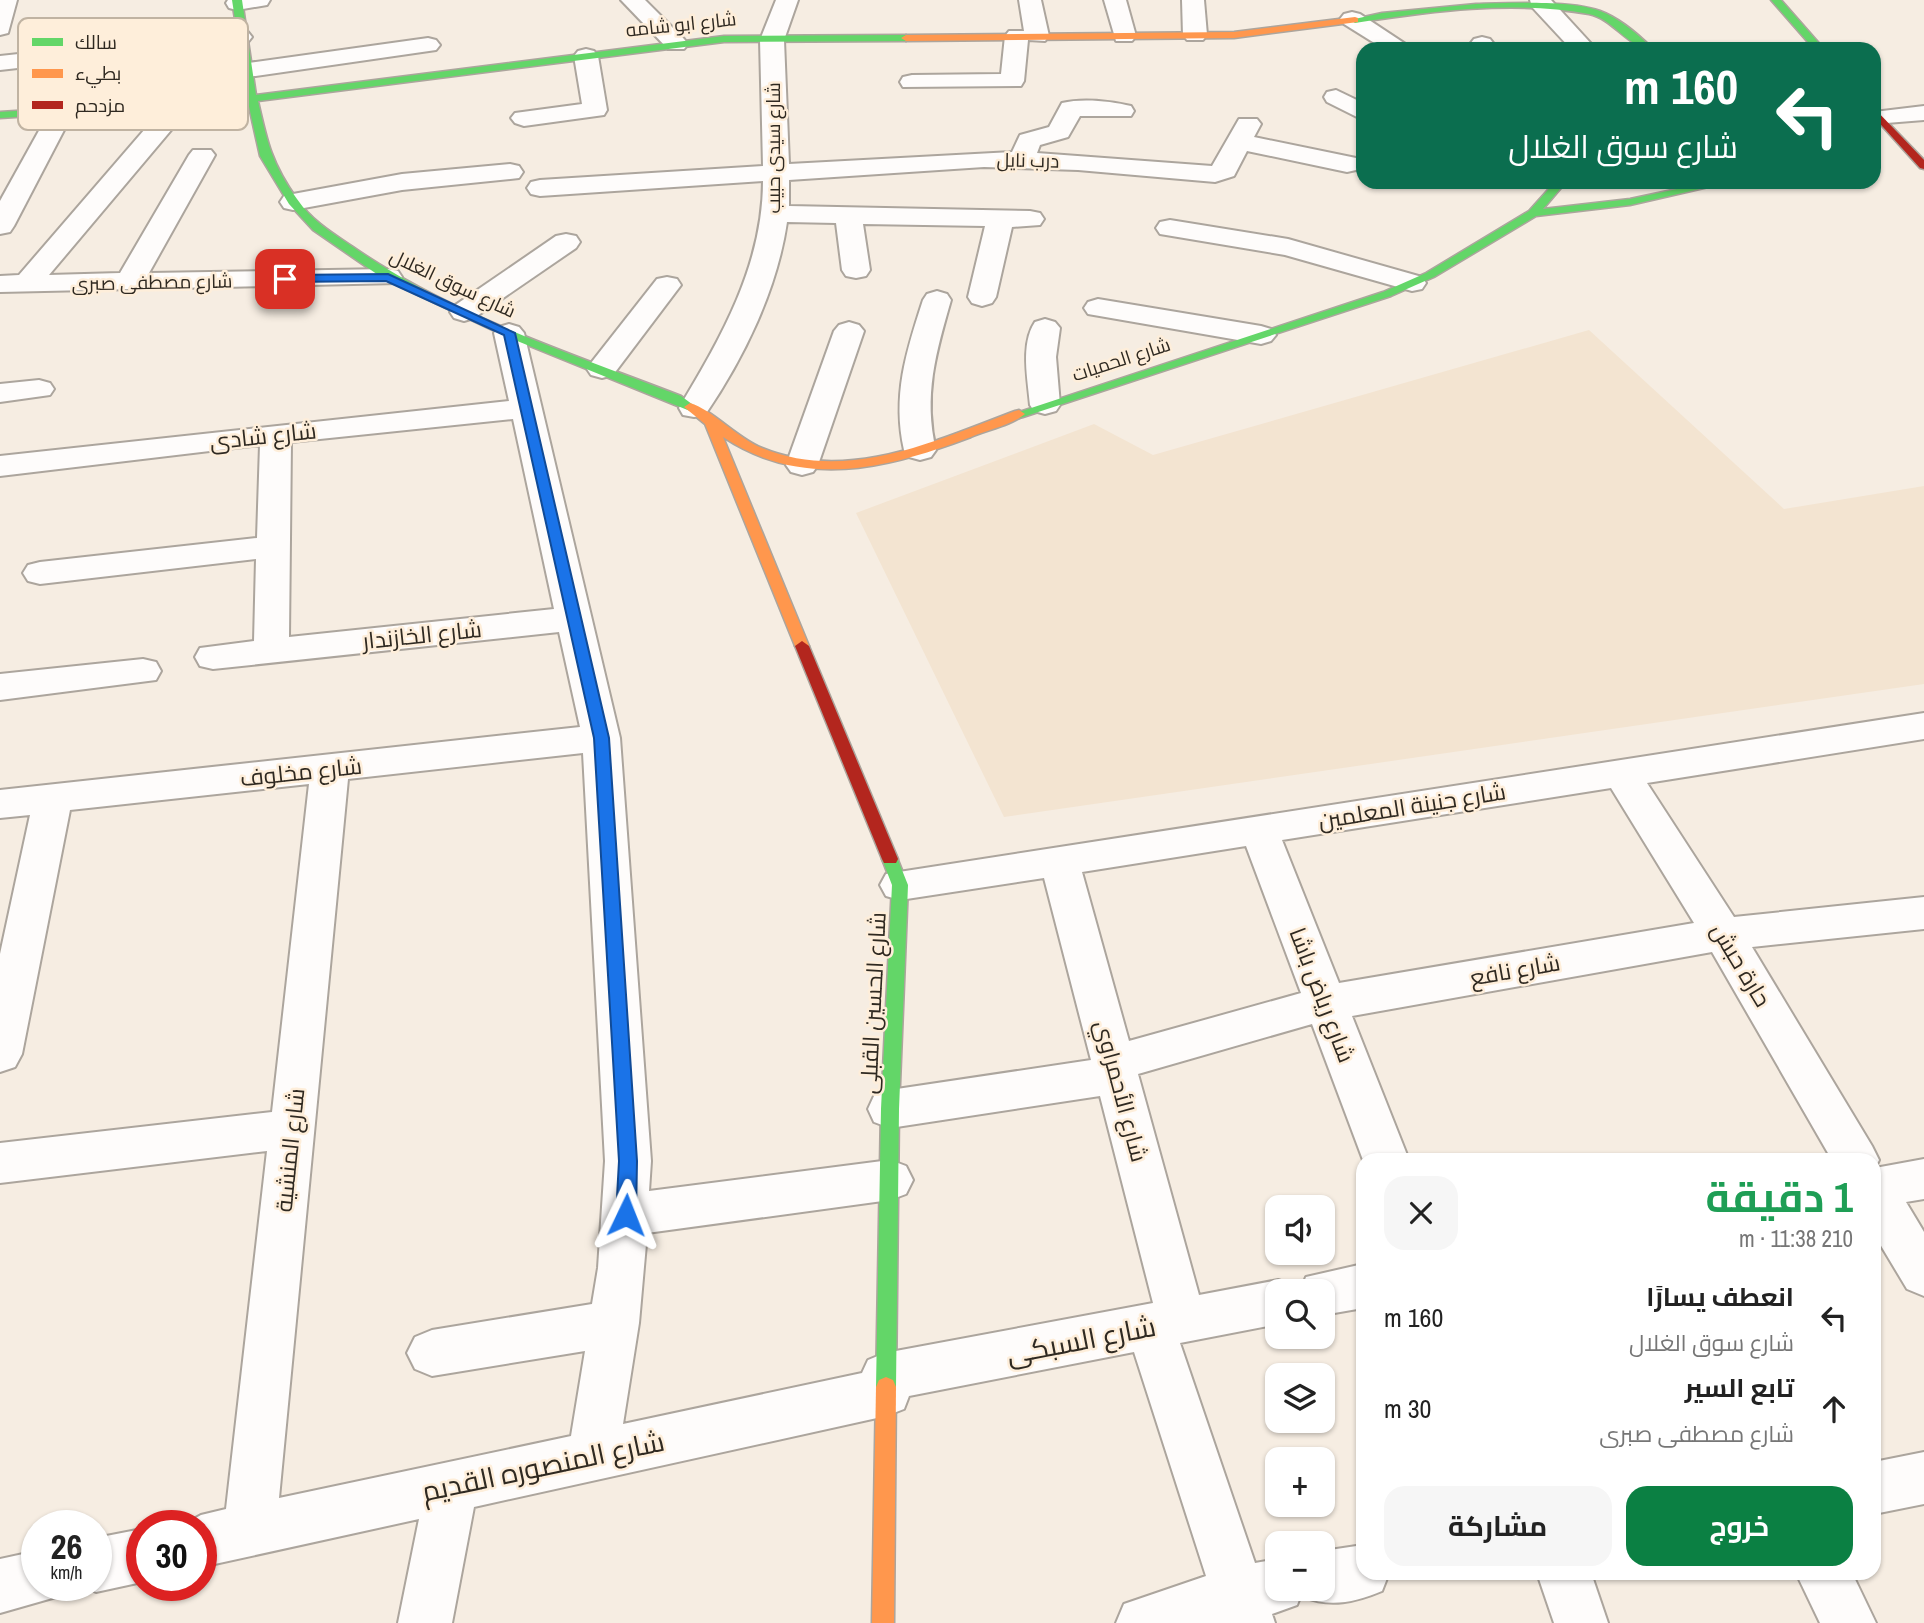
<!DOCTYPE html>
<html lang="ar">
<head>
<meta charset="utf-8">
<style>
  :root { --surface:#fff; --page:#f6f6f6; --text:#222; --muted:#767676; --accent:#0b8043 }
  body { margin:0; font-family:"Archivo Narrow",Cairo,sans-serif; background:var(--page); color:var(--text); direction:rtl; height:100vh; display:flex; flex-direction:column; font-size:26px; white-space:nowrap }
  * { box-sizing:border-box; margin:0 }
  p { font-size:23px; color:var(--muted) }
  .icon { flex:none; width:38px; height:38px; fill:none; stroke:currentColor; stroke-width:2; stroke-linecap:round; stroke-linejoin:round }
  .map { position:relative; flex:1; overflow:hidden; direction:ltr }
  .details { position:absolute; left:1356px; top:1153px; width:525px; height:427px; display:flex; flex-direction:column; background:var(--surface); border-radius:21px; box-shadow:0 2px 5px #0004; direction:rtl }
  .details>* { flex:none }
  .banner { position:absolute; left:1356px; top:42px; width:525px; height:147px; border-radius:21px; box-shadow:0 2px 5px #0004; direction:rtl; background:#0b6e4f; color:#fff; overflow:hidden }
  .fabs { position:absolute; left:1265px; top:1195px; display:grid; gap:14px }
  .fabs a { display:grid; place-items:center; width:70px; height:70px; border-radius:14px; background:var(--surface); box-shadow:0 2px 5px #0004; font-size:35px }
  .speed { position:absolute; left:21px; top:1510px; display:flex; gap:14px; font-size:35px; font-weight:700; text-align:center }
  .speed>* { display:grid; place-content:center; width:91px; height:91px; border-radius:50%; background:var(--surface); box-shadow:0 2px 5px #0004; line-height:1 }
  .speed small { font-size:18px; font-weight:400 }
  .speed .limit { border:10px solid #d22; background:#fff; color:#111 }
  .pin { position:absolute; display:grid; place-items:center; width:60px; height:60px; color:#fff; margin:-30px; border-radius:14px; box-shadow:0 4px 10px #0006 }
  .me { position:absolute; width:77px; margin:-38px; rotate:2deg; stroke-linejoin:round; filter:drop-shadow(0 0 5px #0008) }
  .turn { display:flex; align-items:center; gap:24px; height:147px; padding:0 28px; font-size:32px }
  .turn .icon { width:91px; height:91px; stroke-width:2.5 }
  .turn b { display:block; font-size:49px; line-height:60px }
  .round { display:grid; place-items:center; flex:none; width:74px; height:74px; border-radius:21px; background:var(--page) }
  .summary { display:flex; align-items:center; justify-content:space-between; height:119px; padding:0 28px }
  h1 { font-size:42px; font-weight:700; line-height:52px; color:#1e9e55 }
  .action { display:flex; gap:14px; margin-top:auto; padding:14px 28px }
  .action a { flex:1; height:80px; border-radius:21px; background:var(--accent); color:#fff; font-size:28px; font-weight:700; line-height:80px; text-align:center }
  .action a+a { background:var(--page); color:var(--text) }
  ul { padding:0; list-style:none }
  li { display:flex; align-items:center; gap:21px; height:91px; padding:0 28px }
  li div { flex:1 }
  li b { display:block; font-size:26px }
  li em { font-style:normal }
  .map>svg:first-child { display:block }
  .built { fill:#f3e4d1 }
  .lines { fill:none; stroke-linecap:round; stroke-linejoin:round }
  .street-casing { stroke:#aca59d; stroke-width:4 }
  .fast-casing { stroke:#aca59d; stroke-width:3 }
  .slow-casing { stroke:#aca59d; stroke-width:3 }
  .jam-casing { stroke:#aca59d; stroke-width:3 }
  .street { fill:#fefcfb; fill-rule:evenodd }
  .fast { fill:#63d668; fill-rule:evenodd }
  .slow { fill:#ff974d; fill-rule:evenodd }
  .jam { fill:#b3261e; fill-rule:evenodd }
  .route { fill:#1a73e8; stroke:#114b97; stroke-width:2 }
  .labels { text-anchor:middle; stroke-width:5; stroke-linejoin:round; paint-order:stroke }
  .far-street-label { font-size:19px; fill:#2f2921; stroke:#feeeda }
  .street-label { font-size:23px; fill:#2f2921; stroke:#feeeda }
  .near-street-label { font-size:28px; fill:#2f2921; stroke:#feeeda }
  .key { fill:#feeeda; stroke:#c0b3a2; stroke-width:2 }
  .key-label { font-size:19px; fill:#2f2921 }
</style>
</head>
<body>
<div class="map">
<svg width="1924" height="1623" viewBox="0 0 1924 1623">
  <rect width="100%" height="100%" fill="#f6ede2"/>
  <!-- built -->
  <polygon class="built" points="1589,330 1784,509 1924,486 1924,684 1004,817 856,513 1094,424 1153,455"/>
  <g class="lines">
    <defs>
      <g id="street">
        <polygon points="0,0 17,0 8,33 0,35"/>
        <polygon points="228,0 270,0 267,5 237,10 229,8 226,3"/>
        <polygon points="621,0 645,0 684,39 688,44 684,49 668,49"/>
        <path d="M776,0H798L784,40L789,164L1012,152L1020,135L1049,127L1062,103C1082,98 1111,101 1131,106L1134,111L1131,116H1080L1068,137L1040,145L1037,153L1212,166L1239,119H1257L1261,124L1254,137L1356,158L1360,164L1356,170L1347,172L1247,151L1234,176L1215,182L1078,170L984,167L789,180V206L1030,211L1040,213L1044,219L1040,225L1012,227L996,297L992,303L982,306L972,303L968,297L985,226L863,224L870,270L866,276L856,278L846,276L842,270L836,223L787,222C777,290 744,358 705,415L694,417L683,415L679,408C721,338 763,265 763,181L540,196L531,194L527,188L531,182L540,180L763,166L760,40Z"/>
        <polygon points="1019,0 1041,0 1049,36 1045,41 1028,40 1024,81 1021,86 903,87 900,82 903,77 912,75 1001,74 1005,36 1009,31 1024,31"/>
        <polygon points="1104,0 1126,0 1136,36 1132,41 1116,41"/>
        <polygon points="1182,0 1204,0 1207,35 1203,40 1187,40 1183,35"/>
        <polygon points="1530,0 1551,0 1596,49 1571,49 1532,7"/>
        <polygon points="1352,12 1360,14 1413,49 1384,49 1344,24 1340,19 1344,14"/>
        <polygon points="240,30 248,32 252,37 248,42 0,70 0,56"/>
        <polygon points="1482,37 1490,39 1498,49 1474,49 1470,44 1474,39"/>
        <polygon points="428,38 436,40 440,45 436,50 248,77 239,75 236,70 239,65 248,63"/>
        <polygon points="586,49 594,51 598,56 607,110 604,115 524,126 515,123 511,118 515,113 582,104 574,56 578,51"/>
        <polygon points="1336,90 1363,103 1363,120 1327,102 1324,97 1327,92"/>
        <polygon points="179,98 188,100 191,105 188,110 49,275 120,273 189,155 193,150 211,150 215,155 149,273 388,269 398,271 402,277 398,283 0,292 0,276 19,275 170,100"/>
        <polygon points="63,102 72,104 75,109 14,226 10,232 0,234 0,201 51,109 54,104"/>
        <polygon points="1924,106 1924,120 1874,124 1874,112"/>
        <polygon points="510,164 519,166 523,172 519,178 402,190 293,210 284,208 280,202 284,196 293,194 402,174"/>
        <polygon points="1170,220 1288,239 1422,277 1426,283 1422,289 1412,291 1285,255 1160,234 1156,228 1160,222"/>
        <polygon points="566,234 576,236 580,242 576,248 474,318 464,321 454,318 450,312 454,306 556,236"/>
        <polygon points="667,277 677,279 681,285 613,375 602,378 591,375 587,369 591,363 657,279"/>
        <path d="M937,291L947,294L951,300C936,352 923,396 936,450L931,457L920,460L909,457L904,450C892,396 906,352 923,300L927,294Z"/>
        <polygon points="1098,299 1261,326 1271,329 1276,335 1271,341 1261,344 1088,314 1084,308 1088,302"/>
        <path d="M1045,319L1055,322L1060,328L1056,357L1060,405L1056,411L1045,414L1034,411L1030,405C1028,380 1020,344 1035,322Z"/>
        <polygon points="849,322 859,325 864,331 818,465 813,472 802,475 791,472 786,465 834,331 839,325"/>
        <path d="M509,324L519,327L524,333L620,738L651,1161L649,1191L890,1160L906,1166L913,1180L906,1194L890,1200L647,1233L639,1323L623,1424L862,1373L868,1360L885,1353L1153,1303L1100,1096L890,1128L874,1122L868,1109L874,1096L890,1090L1091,1060L1044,878L900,900L886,896L880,885L886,874L1924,713V739L1647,783L1734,917L1924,897V929L1752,947L1872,1146L1879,1160L1875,1168L1924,1159V1199L1906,1202L1924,1232V1296L1907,1289L1874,1234V1160H1832L1712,952L1352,1016L1409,1160H1363L1312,1024L1138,1074L1199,1295L1278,1280L1295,1286L1297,1292H1278V1324L1180,1343L1255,1563L1278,1559V1589H1323V1551L1363,1545V1573H1389L1382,1591C1356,1602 1330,1608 1304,1597L1302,1592L1297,1605L1272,1614L1275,1623H1116L1124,1604L1206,1576L1134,1352L909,1396L904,1409L886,1416L474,1507L452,1623H398L419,1519L201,1567V1526H181L201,1515L226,1509L267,1151L0,1183V1143L272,1112L309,784L70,810L22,1054L15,1067L0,1072V954L30,815L0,818V790L580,727L559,632L213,669L200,666L195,657L200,648L254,641L256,559L40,584L28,581L23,573L28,565L40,562L257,538L260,445L0,476V456L509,401L494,333L499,327ZM513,419L554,609L289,637L291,442ZM583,753L605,1161L598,1268L592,1304L432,1330L415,1337L407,1353L415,1369L432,1376L585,1351L571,1436L279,1498L348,779ZM1611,788L1694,923L1339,983L1282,840ZM1246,846L1301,993L1129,1041L1082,872Z"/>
        <polygon points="39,380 50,383 54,389 50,395 0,402 0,384"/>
        <polygon points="143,659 156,662 161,671 156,680 0,700 0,674"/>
        <polygon points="1363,1264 1363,1308 1323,1315 1323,1292 1300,1292 1306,1277"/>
        <polygon points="1924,1452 1924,1504 1874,1514 1874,1462"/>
        <polygon points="142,1529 142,1582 96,1592 81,1586 96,1586 96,1538"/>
        <polygon points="37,1551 37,1586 61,1586 56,1597 0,1613 0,1559"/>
        <polygon points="1537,1573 1591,1573 1608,1623 1554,1623"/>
        <polygon points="1796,1573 1852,1573 1876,1623 1820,1623"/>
      </g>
      <g id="fast">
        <path d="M232,0H242L256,95L724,36L906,35L911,38L906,41L724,42L258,101C267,142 272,164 297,199C311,220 332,233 353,247C451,315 570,353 681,396L696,407L690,411L505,336L384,279L313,230L289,204L260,156L248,102L0,118V112L247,96Z"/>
        <polygon points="1771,0 1781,0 1824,49 1814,49"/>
        <path d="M1476,4C1509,3 1570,0 1600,11C1619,18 1639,35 1653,49C1628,49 1614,19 1589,14C1513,0 1431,11 1355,23L1350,20L1382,13Z"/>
        <polygon points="1555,182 1566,182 1543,209 1630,199 1710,182 1730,182 1630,205 1536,216 1434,277 1391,296 1023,417 1019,418 1013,414 1383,292 1426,273 1529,211"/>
        <polygon points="890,853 896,855 908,885 899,1109 896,1387 893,1394 886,1397 879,1394 876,1387 881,1109 892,885 882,859 884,855"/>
      </g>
      <g id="slow">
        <polygon points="1355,17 1358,18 1358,22 1234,38 906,41 901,38 906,35 1234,32"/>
        <path d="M690,403C713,410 737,438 762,448C847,483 935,441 1015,411L1019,410L1025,414C1012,425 987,430 971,437C887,469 803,490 723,437L809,646L802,651L795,646L705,424L684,407Z"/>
        <polygon points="886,1377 893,1380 896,1387 894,1623 872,1623 876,1387 879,1380"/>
      </g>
      <g id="jam">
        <polygon points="1874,108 1924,160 1924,169 1920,168 1874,117"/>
        <polygon points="802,641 809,646 898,859 896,863 884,863 882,859 795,646"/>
      </g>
    </defs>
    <!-- street casing -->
    <use href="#street" class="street-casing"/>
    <!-- fast casing -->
    <use href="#fast" class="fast-casing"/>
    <!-- slow casing -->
    <use href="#slow" class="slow-casing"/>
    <!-- jam casing -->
    <use href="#jam" class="jam-casing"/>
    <!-- street -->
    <use href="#street" class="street"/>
    <!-- fast -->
    <use href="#fast" class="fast"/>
    <!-- slow -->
    <use href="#slow" class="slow"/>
    <!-- jam -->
    <use href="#jam" class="jam"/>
  </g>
  <!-- route -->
  <polygon class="route" points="388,274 515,333 609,738 637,1161 636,1215 633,1221 626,1224 619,1221 616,1215 619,1161 594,738 504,335 386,281 285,282 279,279 285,275"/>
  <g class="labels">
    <!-- far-street labels -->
    <g class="far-street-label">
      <text transform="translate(681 24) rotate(-6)" y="7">شارع ابو شامه</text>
      <text transform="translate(773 148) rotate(-90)" y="7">شارع سيدى حبيب</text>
      <text transform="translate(1028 160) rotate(1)" y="7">درب نايل</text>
      <text transform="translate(152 282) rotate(-1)" y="7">شارع مصطفى صبرى</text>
      <text transform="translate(453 283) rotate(25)" y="7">شارع سوق الغلال</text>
      <text transform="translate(1121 359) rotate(-18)" y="7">شارع الحميات</text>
    </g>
    <!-- street labels -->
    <g class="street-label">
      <text transform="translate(263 436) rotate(-6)" y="8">شارع شادى</text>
      <text transform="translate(422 635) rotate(-6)" y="8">شارع الخازندار</text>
      <text transform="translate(301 772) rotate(-6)" y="8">شارع مخلوف</text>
      <text transform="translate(1412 806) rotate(-9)" y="8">شارع جنينة المعلمين</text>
      <text transform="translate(1741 965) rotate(59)" y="8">حارة حبش</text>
      <text transform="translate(1515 970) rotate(-10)" y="8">شارع نافع</text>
      <text transform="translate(1322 995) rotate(69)" y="8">شارع رياض باشا</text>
      <text transform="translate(873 1003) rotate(-87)" y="8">شارع الحسين القبلى</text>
      <text transform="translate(1121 1091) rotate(75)" y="8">شارع الأحمراوي</text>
      <text transform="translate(290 1150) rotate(-84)" y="8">شارع المنشية</text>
    </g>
    <!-- near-street labels -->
    <g class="near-street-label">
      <text transform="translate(1081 1340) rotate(-11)" y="10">شارع السبكى</text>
      <text transform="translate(543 1466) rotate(-12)" y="10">شارع المنصوره القديم</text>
    </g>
  </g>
  <!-- legend -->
  <rect x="18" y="18" width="230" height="112" rx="10" class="key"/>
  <rect x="32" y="38" width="31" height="8" fill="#63d668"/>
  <rect x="32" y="69" width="31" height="9" fill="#ff974d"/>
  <rect x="32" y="101" width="31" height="8" fill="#b3261e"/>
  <g class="key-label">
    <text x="75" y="49">سالك</text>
    <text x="75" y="80">بطيء</text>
    <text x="75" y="112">مزدحم</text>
  </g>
</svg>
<div class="fabs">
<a><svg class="icon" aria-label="sound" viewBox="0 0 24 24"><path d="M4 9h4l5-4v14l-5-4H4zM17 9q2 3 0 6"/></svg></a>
<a><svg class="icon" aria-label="search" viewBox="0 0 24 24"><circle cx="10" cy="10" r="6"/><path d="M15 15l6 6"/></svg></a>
<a><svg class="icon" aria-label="layers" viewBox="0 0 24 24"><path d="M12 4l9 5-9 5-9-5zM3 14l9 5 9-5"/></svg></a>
<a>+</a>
<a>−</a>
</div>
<div class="speed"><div>26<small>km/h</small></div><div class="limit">30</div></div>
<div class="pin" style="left:285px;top:279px;background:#d93025"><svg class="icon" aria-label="arrive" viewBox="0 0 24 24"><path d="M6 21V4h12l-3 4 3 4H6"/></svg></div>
<svg class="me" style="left:626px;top:1215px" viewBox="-20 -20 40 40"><path d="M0-17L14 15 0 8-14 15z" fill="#1a73e8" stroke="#fff" stroke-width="4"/></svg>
<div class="banner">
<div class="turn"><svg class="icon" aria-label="left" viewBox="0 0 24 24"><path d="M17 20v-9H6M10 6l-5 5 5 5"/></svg><div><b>160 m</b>شارع سوق الغلال</div></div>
</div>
<section class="details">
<div class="summary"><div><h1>1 دقيقة</h1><p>210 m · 11:38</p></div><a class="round"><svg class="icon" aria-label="close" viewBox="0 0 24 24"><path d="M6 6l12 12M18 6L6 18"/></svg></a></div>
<ul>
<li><svg class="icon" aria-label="left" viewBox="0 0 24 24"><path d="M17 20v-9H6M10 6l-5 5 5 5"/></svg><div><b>انعطف يسارًا</b><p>شارع سوق الغلال</p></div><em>160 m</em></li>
<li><svg class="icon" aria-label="ahead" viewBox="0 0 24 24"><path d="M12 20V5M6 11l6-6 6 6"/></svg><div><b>تابع السير</b><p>شارع مصطفى صبرى</p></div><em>30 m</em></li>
</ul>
<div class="action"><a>خروج</a><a>مشاركة</a></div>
</section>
</div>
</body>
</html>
